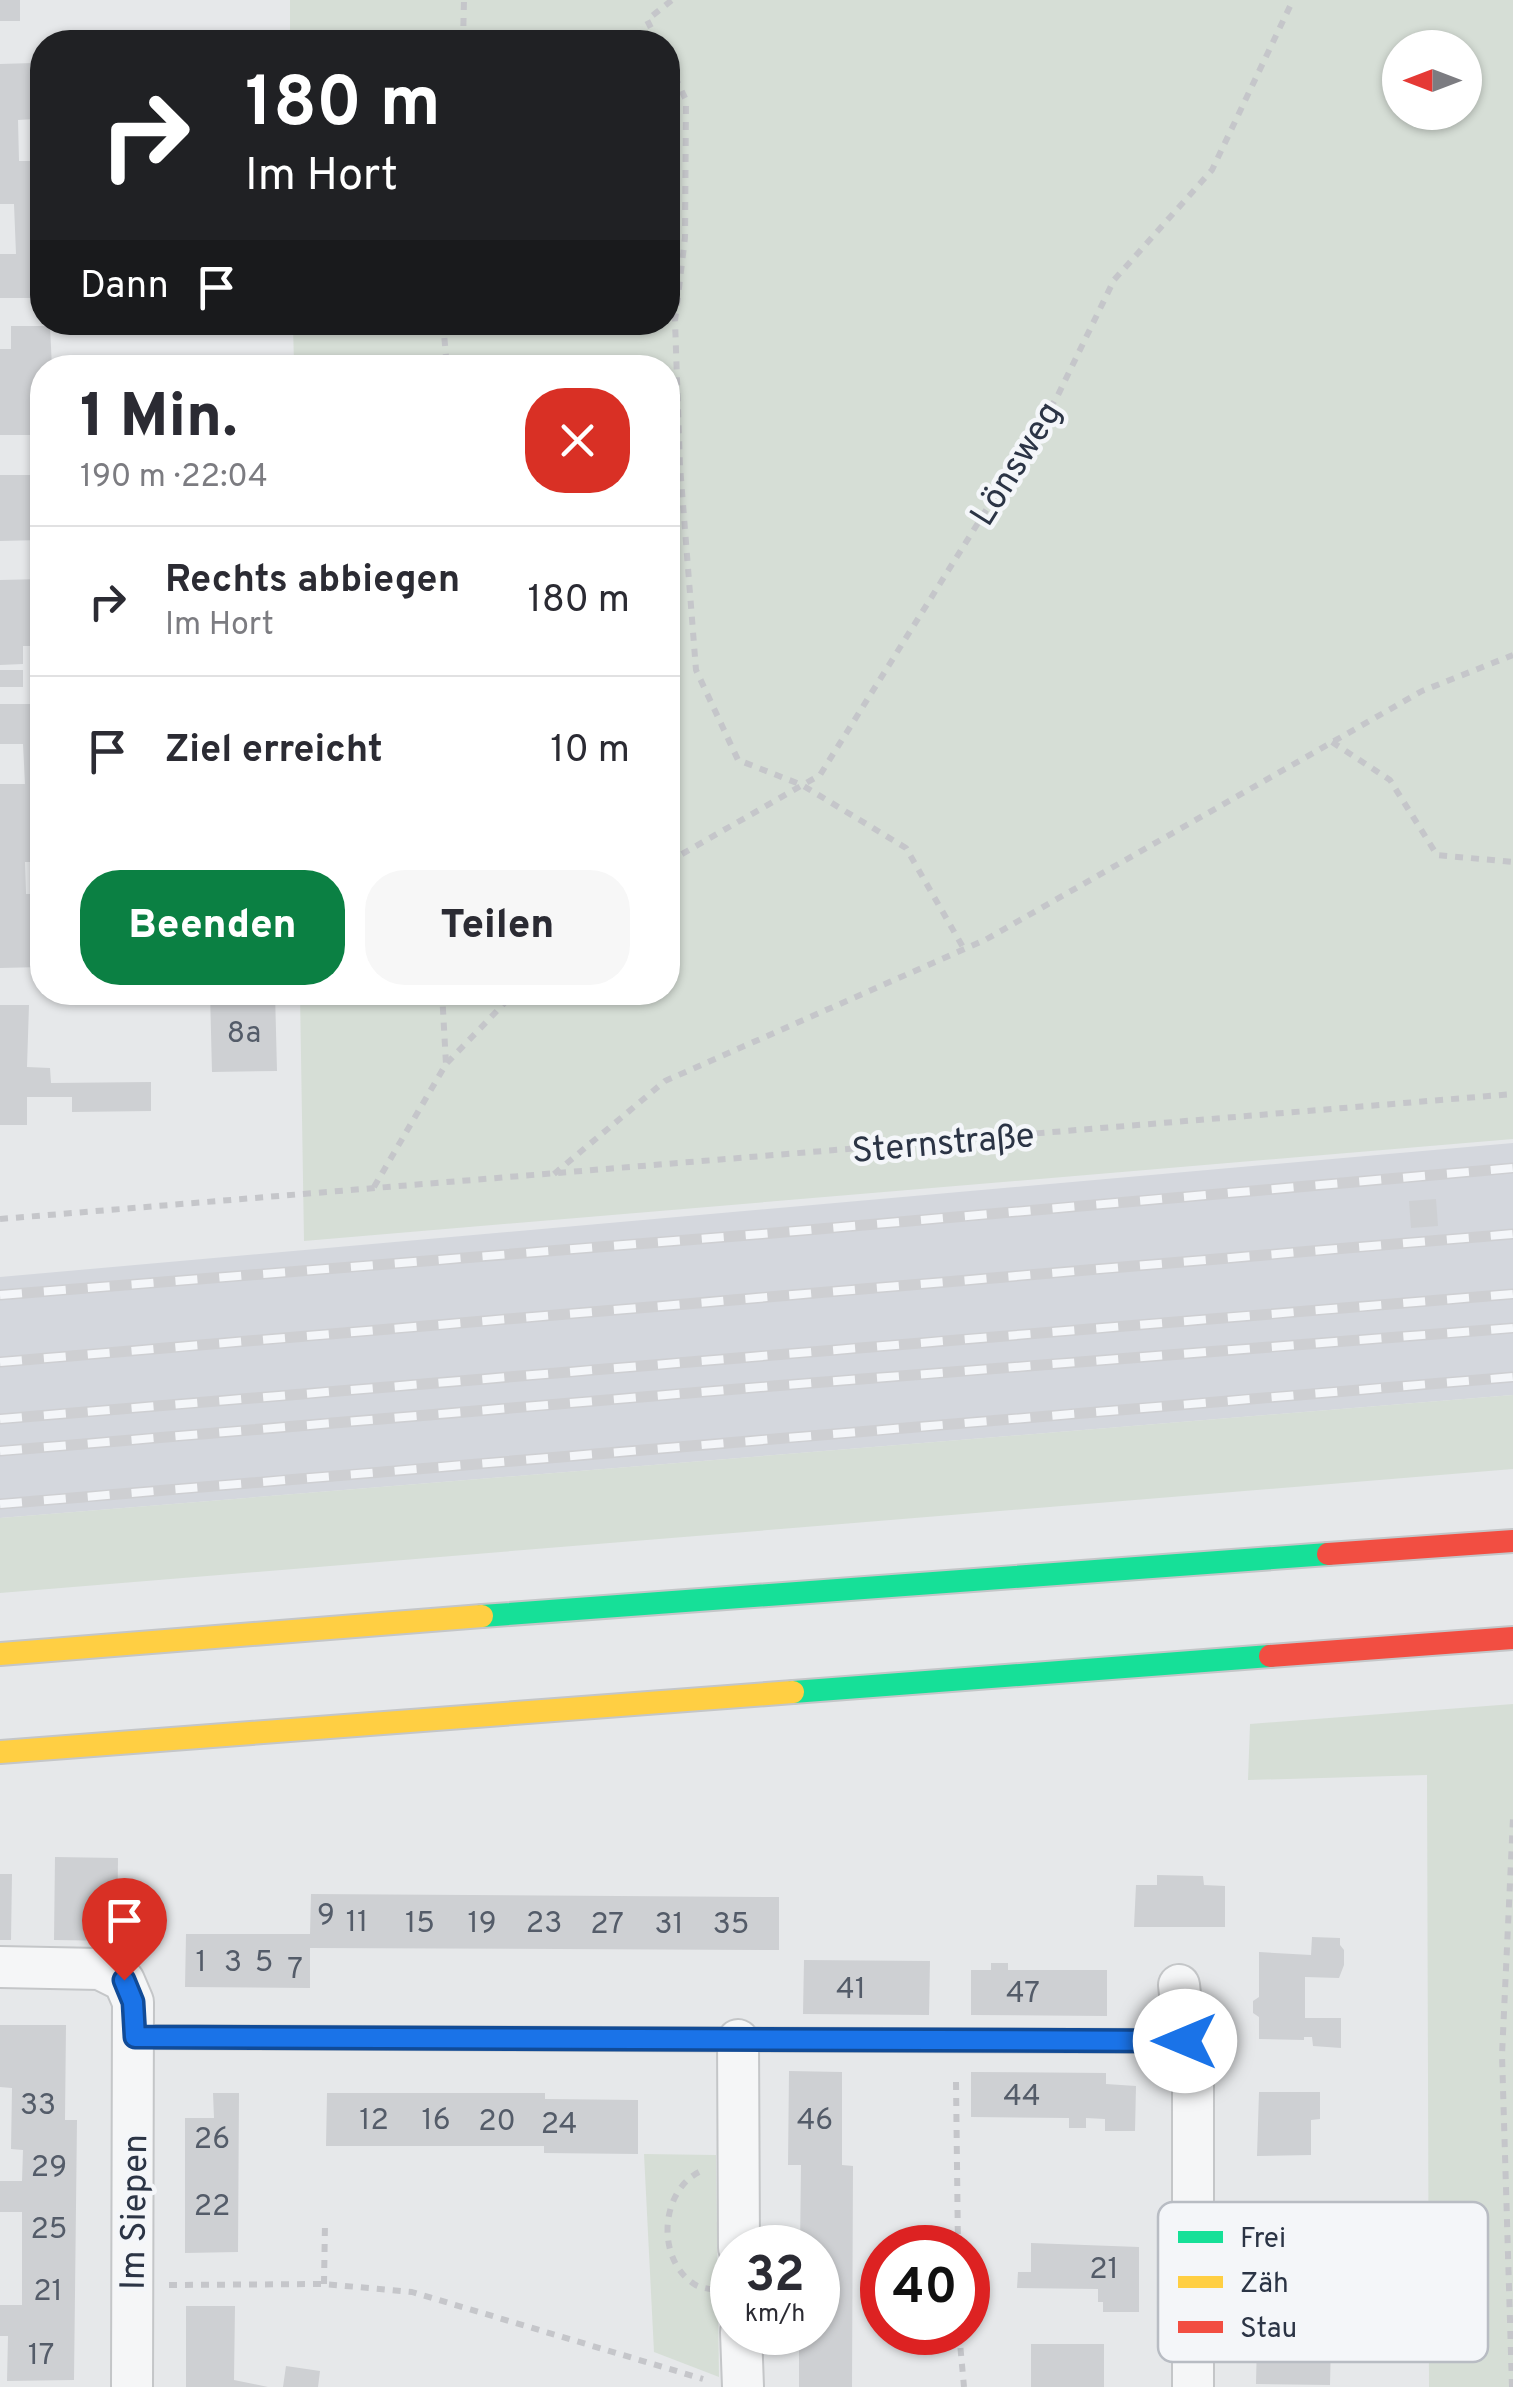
<!DOCTYPE html>
<html lang="de">
<head>
<meta charset="utf-8">
<style>
  :root { --surface:#fff; --page:#f7f7f7; --text:#2b2b33; --muted:#7c7c81; --line:#e1e1e2; --accent:#0b8043 }
  body { margin:0; font-family:Overpass,sans-serif; background:var(--page); color:var(--text); height:100vh; display:flex; flex-direction:column; font-size:38px; white-space:nowrap }
  * { box-sizing:border-box; margin:0 }
  p { font-size:32px; color:var(--muted) }
  .icon { flex:none; width:55px; height:55px; fill:none; stroke:currentColor; stroke-width:2; stroke-linecap:round; stroke-linejoin:round }
  .map { position:relative; flex:1; overflow:hidden }
  .drawer { position:absolute; left:30px; top:355px; width:650px; height:650px; display:flex; flex-direction:column; background:var(--surface); border-radius:40px; box-shadow:0 2px 8px #0004 }
  .drawer>* { flex:none }
  .banner { position:absolute; left:30px; top:30px; width:650px; height:305px; border-radius:40px; box-shadow:0 2px 8px #0004; background:#202124; color:#fff; overflow:hidden }
  .needle { width:65px; rotate:270deg }
  .controls { position:absolute; left:1382px; top:30px; display:grid; gap:20px }
  .controls a { display:grid; place-items:center; width:100px; height:100px; border-radius:50%; background:var(--surface); box-shadow:0 2px 8px #0004; font-size:50px }
  .speed { position:absolute; left:710px; top:2225px; display:flex; gap:20px; font-size:50px; font-weight:700; text-align:center }
  .speed>* { display:grid; place-content:center; width:130px; height:130px; border-radius:50%; background:var(--surface); box-shadow:0 2px 8px #0004; line-height:1 }
  .speed small { font-size:25px; font-weight:400 }
  .speed .limit { border:15px solid #d22; background:#fff; color:#111 }
  .pin { position:absolute; display:grid; place-items:center; width:85px; height:85px; color:#fff; margin:-102px -42px; border-radius:50% 50% 50% 0; rotate:-45deg; box-shadow:0 0 10px #0007 }
  .pin .icon { rotate:45deg }
  .me { position:absolute; width:110px; margin:-55px; rotate:270deg; stroke-linejoin:round; filter:drop-shadow(0 0 8px #0008) }
  .turn { display:flex; align-items:center; gap:35px; height:210px; padding:0 50px; font-size:45px }
  .turn .icon { width:130px; height:130px; stroke-width:2.5 }
  .turn b { display:block; font-size:70px; line-height:85px }
  .then { display:flex; align-items:center; height:95px; padding:0 50px; background:#0003; gap:20px; font-size:38px }
  .round { display:grid; place-items:center; flex:none; width:105px; height:105px; border-radius:40px; background:var(--page) }
  .headline { display:flex; align-items:center; justify-content:space-between; height:170px; padding:0 50px }
  h1 { font-size:60px; font-weight:800; line-height:75px }
  .action { display:flex; gap:20px; margin-top:auto; padding:20px 50px }
  .action a { flex:1; height:115px; border-radius:40px; background:var(--accent); color:#fff; font-size:40px; font-weight:800; line-height:115px; text-align:center }
  .action a+a { background:var(--page); color:var(--text) }
  ul { padding:0; list-style:none }
  li { display:flex; align-items:center; gap:30px; height:150px; padding:0 50px; border-top:2px solid var(--line) }
  li div { flex:1 }
  li b { display:block; font-size:38px }
  li em { font-style:normal }
  .map>svg:first-child { display:block }
  .built { fill:#d4d7dd }
  .green { fill:#d6ded6; fill-rule:evenodd }
  .building { fill:#ced0d3 }
  .lines { fill:none; stroke-linecap:round; stroke-linejoin:round }
  .street-casing { stroke:#c4c6c8; stroke-width:44 }
  .fast-casing { stroke:#c4c6c8; stroke-width:26 }
  .slow-casing { stroke:#c4c6c8; stroke-width:26 }
  .jam-casing { stroke:#c4c6c8; stroke-width:26 }
  .path { stroke:#c5c6ca; stroke-width:6; stroke-dasharray:8 8; stroke-linecap:butt }
  .street { stroke:#f5f6f7; stroke-width:40 }
  .fast { stroke:#16e098; stroke-width:22 }
  .slow { stroke:#ffcf43; stroke-width:22 }
  .jam { stroke:#f24e42; stroke-width:22 }
  .rail-casing { stroke:#cecfd2; stroke-width:11 }
  .rail { stroke:#f4f6f9; stroke-width:8; stroke-dasharray:22; stroke-linecap:butt }
  .route-casing { stroke:#114b97; stroke-width:25 }
  .route { stroke:#1a73e8; stroke-width:18 }
  .labels { text-anchor:middle; stroke-width:9; stroke-linejoin:round; paint-order:stroke }
  .number-label { font-size:30px; fill:#545c69 }
  .street-label { font-size:35px; fill:#2b3445; stroke:#f4f6f9 }
  .key { fill:#f4f6f9; stroke:#b8bcc3; stroke-width:2.5 }
  .key-label { font-size:28px; fill:#2b3445 }
</style>
</head>
<body>
<div class="map">
<svg width="1513" height="2387" viewBox="0 0 1513 2387">
  <rect width="100%" height="100%" fill="#e6e8ea"/>
  <!-- built -->
  <polygon class="built" points="1513,1143 1513,1395 0,1518 0,1277"/>
  <!-- green -->
  <g class="green">
    <path d="M290,0H1513V1139L304,1241L300,993L668,992V368L294,367L293,323L668,322V42H290ZM1400,48H1465V112H1400Z"/>
    <polygon points="1513,1395 1513,1469 0,1593 0,1518"/>
    <polygon points="1513,1704 1513,2387 1429,2387 1427,1775 1248,1780 1250,1724"/>
    <polygon points="644,2154 716,2155 719,2377 654,2352"/>
  </g>
  <!-- building -->
  <g class="building">
    <rect x="0" y="0" width="20" height="21"/>
    <polygon points="33,63 34,119 18,120 19,161 42,161 42,298 0,298 0,254 16,254 14,204 0,204 0,64"/>
    <polygon points="11,326 50,326 52,368 42,368 42,435 0,435 0,349 11,349"/>
    <polygon points="0,475 34,475 34,515 42,515 42,540 0,541"/>
    <polygon points="42,579 42,646 23,646 23,664 0,665 0,580"/>
    <rect x="0" y="670" width="23" height="17"/>
    <polygon points="0,704 42,704 42,862 25,862 26,894 41,894 42,967 0,968 0,784 25,784 23,744 0,744"/>
    <polygon points="210,992 275,992 277,1071 212,1072"/>
    <polygon points="0,1005 29,1005 27,1067 50,1068 51,1083 151,1082 151,1111 72,1112 72,1097 27,1097 27,1125 0,1125"/>
    <polygon points="1436,1199 1438,1226 1411,1228 1409,1201"/>
    <polygon points="55,1857 118,1858 117,1941 54,1940"/>
    <polygon points="0,1874 12,1874 11,1940 0,1940"/>
    <polygon points="1157,1875 1203,1876 1204,1885 1225,1886 1225,1927 1134,1927 1136,1885 1157,1885"/>
    <polygon points="311,1894 779,1897 779,1950 310,1948 310,1988 185,1987 186,1934 310,1934"/>
    <polygon points="1312,1937 1340,1938 1340,1945 1344,1950 1344,1965 1339,1978 1305,1977 1305,2018 1341,2018 1341,2048 1313,2046 1312,2037 1304,2037 1304,2040 1259,2039 1259,2017 1253,2013 1253,2001 1259,1997 1259,1952 1311,1955"/>
    <polygon points="804,1960 930,1961 929,2015 803,2014"/>
    <polygon points="991,1963 1008,1963 1008,1970 1107,1970 1107,2016 971,2015 971,1970 991,1970"/>
    <polygon points="0,2025 66,2025 65,2120 77,2120 74,2380 7,2381 8,2336 0,2336 0,2305 22,2305 22,2212 0,2212 0,2181 22,2181 23,2150 11,2149 12,2088 0,2087"/>
    <polygon points="789,2071 842,2072 842,2165 853,2166 852,2387 799,2387 799,2332 818,2332 818,2248 800,2248 801,2165 788,2165"/>
    <polygon points="971,2072 1106,2073 1106,2084 1136,2086 1135,2131 1105,2131 1105,2119 1086,2118 1086,2128 1069,2128 1069,2118 971,2117"/>
    <polygon points="1259,2092 1320,2092 1320,2119 1311,2120 1311,2155 1257,2156"/>
    <polygon points="213,2093 239,2093 238,2252 185,2253 185,2118 214,2118"/>
    <polygon points="327,2093 545,2093 545,2099 638,2100 638,2154 544,2153 544,2146 326,2146"/>
    <polygon points="1031,2243 1139,2247 1139,2312 1103,2312 1103,2302 1098,2302 1098,2289 1017,2288 1018,2272 1031,2272"/>
    <polygon points="186,2306 235,2306 234,2380 268,2387 186,2387"/>
    <polygon points="1257,2339 1331,2340 1330,2385 1256,2384"/>
    <rect x="1031" y="2344" width="73" height="43"/>
    <polygon points="286,2366 320,2371 318,2387 283,2387"/>
  </g>
  <g class="lines">
    <defs>
      <g id="street">
        <polyline points="0,1967 100,1969 124,1981 133,2002 132,2387"/>
        <polyline points="1179,1985 1185,2041 1193,2067 1193,2387"/>
        <polyline points="738,2040 739,2248"/>
        <polyline points="741,2332 743,2387"/>
      </g>
      <g id="fast">
        <polyline points="482,1616 1328,1554"/>
        <polyline points="793,1692 1270,1656"/>
        <polyline points="607,2039 1185,2041"/>
      </g>
      <g id="slow">
        <polyline points="0,1654 482,1616"/>
        <polyline points="0,1752 793,1692"/>
        <polyline points="135,2037 607,2039"/>
      </g>
      <g id="jam">
        <polyline points="1328,1554 1513,1541"/>
        <polyline points="1270,1656 1513,1638"/>
      </g>
    </defs>
    <!-- street casing -->
    <use href="#street" class="street-casing"/>
    <!-- fast casing -->
    <use href="#fast" class="fast-casing"/>
    <!-- slow casing -->
    <use href="#slow" class="slow-casing"/>
    <!-- jam casing -->
    <use href="#jam" class="jam-casing"/>
    <!-- path -->
    <g class="path">
      <polyline points="463,42 464,0"/>
      <polyline points="658,42 647,20 672,0"/>
      <polyline points="668,62 686,100 685,238 675,321 680,466 696,670 738,760 802,785 906,848 964,949"/>
      <polyline points="443,322 447,368"/>
      <polyline points="1332,742 1390,780 1437,855 1513,862"/>
      <polyline points="668,862 820,775 1057,397 1114,280 1212,170 1293,0"/>
      <polyline points="447,1063 515,992"/>
      <polyline points="554,1174 665,1081 985,940 1422,691 1513,655"/>
      <polyline points="374,1187 446,1064 442,992"/>
      <polyline points="0,1219 1513,1094"/>
      <polyline points="956,2082 958,2248"/>
      <path d="M699,2172C660,2192 656,2259 694,2284C703,2290 722,2290 732,2291"/>
      <polyline points="324,2284 325,2223"/>
      <polyline points="169,2285 324,2284 412,2292 703,2379"/>
      <polyline points="959,2332 964,2387"/>
      <polyline points="1512,2387 1502,2055 1513,1818"/>
    </g>
    <!-- street -->
    <use href="#street" class="street"/>
    <!-- fast -->
    <use href="#fast" class="fast"/>
    <!-- slow -->
    <use href="#slow" class="slow"/>
    <!-- jam -->
    <use href="#jam" class="jam"/>
    <defs>
      <g id="rail">
        <polyline points="0,1295 762,1234 1513,1168"/>
        <polyline points="0,1362 1513,1234"/>
        <polyline points="0,1419 1513,1294"/>
        <polyline points="0,1451 773,1386 1513,1328"/>
        <polyline points="0,1504 1513,1377"/>
      </g>
    </defs>
    <!-- rail casing -->
    <use href="#rail" class="rail-casing"/>
    <!-- rail -->
    <use href="#rail" class="rail"/>
  </g>
  <g class="lines">
    <defs>
      <polyline id="route" points="124,1980 133,2002 135,2037 1185,2041"/>
    </defs>
    <!-- route casing -->
    <use href="#route" class="route-casing"/>
    <!-- route -->
    <use href="#route" class="route"/>
  </g>
  <g class="labels">
    <!-- number labels -->
    <g class="number-label">
      <text x="244" y="1042">8a</text>
      <text x="326" y="1924">9</text>
      <text x="357" y="1931">11</text>
      <text x="420" y="1932">15</text>
      <text x="482" y="1932">19</text>
      <text x="544" y="1932">23</text>
      <text x="607" y="1933">27</text>
      <text x="669" y="1933">31</text>
      <text x="731" y="1933">35</text>
      <text x="201" y="1971">1</text>
      <text x="233" y="1971">3</text>
      <text x="264" y="1971">5</text>
      <text x="295" y="1978">7</text>
      <text x="851" y="1998">41</text>
      <text x="1023" y="2002">47</text>
      <text x="1022" y="2105">44</text>
      <text x="38" y="2114">33</text>
      <text x="374" y="2129">12</text>
      <text x="436" y="2129">16</text>
      <text x="815" y="2129">46</text>
      <text x="497" y="2130">20</text>
      <text x="559" y="2133">24</text>
      <text x="212" y="2148">26</text>
      <text x="49" y="2176">29</text>
      <text x="212" y="2215">22</text>
      <text x="49" y="2238">25</text>
      <text x="1104" y="2278">21</text>
      <text x="48" y="2300">21</text>
      <text x="41" y="2364">17</text>
    </g>
    <!-- street labels -->
    <g class="street-label">
      <text transform="translate(1015 463) rotate(-58)" y="12">Lönsweg</text>
      <text transform="translate(943 1142) rotate(-5)" y="12">Sternstraße</text>
      <text transform="translate(133 2212) rotate(-89)" y="12">Im Siepen</text>
    </g>
  </g>
  <!-- legend -->
  <rect x="1158" y="2202" width="330" height="160" rx="15" class="key"/>
  <rect x="1178" y="2231" width="45" height="12" fill="#16e098"/>
  <rect x="1178" y="2276" width="45" height="12" fill="#ffcf43"/>
  <rect x="1178" y="2321" width="45" height="12" fill="#f24e42"/>
  <g class="key-label">
    <text x="1240" y="2247">Frei</text>
    <text x="1240" y="2292">Zäh</text>
    <text x="1240" y="2337">Stau</text>
  </g>
</svg>
<div class="controls">
<a><svg class="needle" viewBox="-14 -14 28 28"><path d="M0-13l5 13h-10z" fill="#e53935"/><path d="M0 13l5-13h-10z" fill="#7c7c81"/></svg></a>
</div>
<div class="speed"><div>32<small>km/h</small></div><div class="limit">40</div></div>
<div class="pin" style="left:124px;top:1980px;background:#d93025"><svg class="icon" aria-label="arrive" viewBox="0 0 24 24"><path d="M6 21V4h12l-3 4 3 4H6"/></svg></div>
<svg class="me" style="left:1185px;top:2041px" viewBox="-20 -20 40 40"><circle r="19" fill="#fff"/><path d="M0-13L10 11 0 6-10 11z" fill="#1a73e8"/></svg>
<div class="banner">
<div class="turn"><svg class="icon" aria-label="right" viewBox="0 0 24 24"><path d="M7 20v-9h11M14 6l5 5-5 5"/></svg><div><b>180 m</b>Im Hort</div></div>
<div class="then">Dann<svg class="icon" aria-label="arrive" viewBox="0 0 24 24"><path d="M6 21V4h12l-3 4 3 4H6"/></svg></div>
</div>
<section class="drawer">
<div class="headline"><div><h1>1 Min.</h1><p>190 m · 22:04</p></div><a class="round" style="background:#d93025;color:#fff"><svg class="icon" aria-label="close" viewBox="0 0 24 24"><path d="M6 6l12 12M18 6L6 18"/></svg></a></div>
<ul>
<li><svg class="icon" aria-label="right" viewBox="0 0 24 24"><path d="M7 20v-9h11M14 6l5 5-5 5"/></svg><div><b>Rechts abbiegen</b><p>Im Hort</p></div><em>180 m</em></li>
<li><svg class="icon" aria-label="arrive" viewBox="0 0 24 24"><path d="M6 21V4h12l-3 4 3 4H6"/></svg><div><b>Ziel erreicht</b></div><em>10 m</em></li>
</ul>
<div class="action"><a>Beenden</a><a>Teilen</a></div>
</section>
</div>
</body>
</html>
